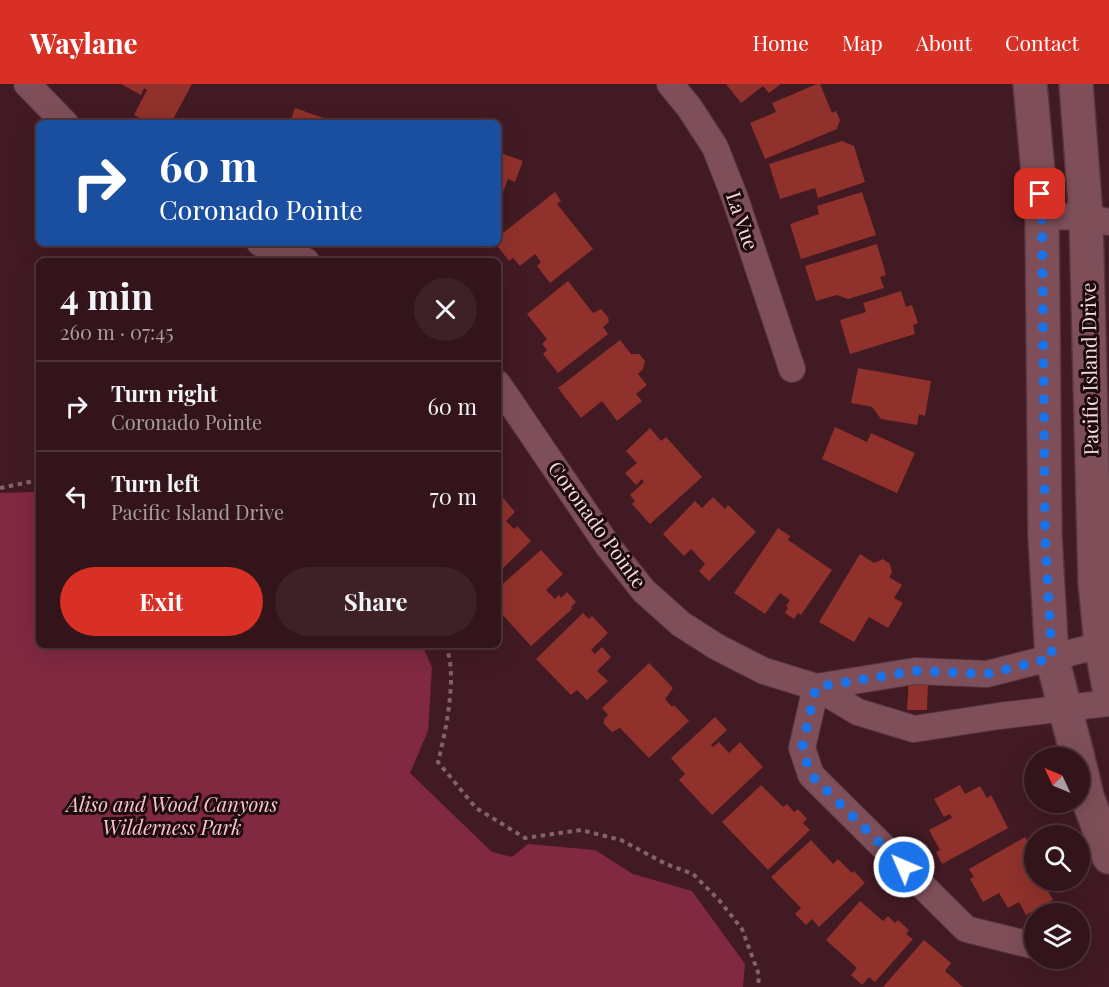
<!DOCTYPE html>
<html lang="en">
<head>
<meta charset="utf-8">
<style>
  :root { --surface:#32141a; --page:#3d2127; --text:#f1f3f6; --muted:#a89ea2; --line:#4d3339; --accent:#d93025 }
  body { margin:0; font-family:"Playfair Display",serif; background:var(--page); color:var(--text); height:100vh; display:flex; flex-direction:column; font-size:22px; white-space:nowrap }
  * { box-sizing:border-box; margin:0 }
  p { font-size:20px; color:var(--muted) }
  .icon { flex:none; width:33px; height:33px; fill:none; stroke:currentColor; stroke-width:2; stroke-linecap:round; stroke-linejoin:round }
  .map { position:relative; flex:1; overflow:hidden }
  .side { position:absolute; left:36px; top:174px; width:465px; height:390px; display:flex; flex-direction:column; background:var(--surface); border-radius:9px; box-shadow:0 6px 24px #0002,0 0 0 2px var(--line) }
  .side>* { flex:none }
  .guide { position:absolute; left:36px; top:36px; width:465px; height:126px; border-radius:9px; box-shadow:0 6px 24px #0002,0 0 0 2px var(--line); background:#1a4fa0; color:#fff; overflow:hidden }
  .needle { width:39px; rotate:314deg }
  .fabs { position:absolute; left:1024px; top:663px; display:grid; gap:12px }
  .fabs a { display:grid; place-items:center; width:66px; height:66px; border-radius:50%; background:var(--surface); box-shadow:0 6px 24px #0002,0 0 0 2px var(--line); font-size:30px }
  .pin { position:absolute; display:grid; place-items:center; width:51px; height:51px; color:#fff; margin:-26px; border-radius:12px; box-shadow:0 3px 9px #0006 }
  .me { position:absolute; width:66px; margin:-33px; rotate:315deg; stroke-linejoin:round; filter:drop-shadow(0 0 4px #0008) }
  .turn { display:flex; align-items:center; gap:21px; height:126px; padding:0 24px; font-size:27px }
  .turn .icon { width:78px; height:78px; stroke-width:2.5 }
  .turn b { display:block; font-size:42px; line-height:51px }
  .round { display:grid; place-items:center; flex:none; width:63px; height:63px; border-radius:32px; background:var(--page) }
  .overview { display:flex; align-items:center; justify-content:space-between; height:102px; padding:0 24px }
  h1 { font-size:36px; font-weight:700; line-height:45px }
  .primary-button { display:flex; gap:12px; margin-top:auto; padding:12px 24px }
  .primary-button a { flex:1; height:69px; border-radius:36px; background:var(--accent); color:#fff; font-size:24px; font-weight:700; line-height:69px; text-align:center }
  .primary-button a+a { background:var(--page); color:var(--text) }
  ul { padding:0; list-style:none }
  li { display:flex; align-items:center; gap:18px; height:90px; padding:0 24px; border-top:2px solid var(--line) }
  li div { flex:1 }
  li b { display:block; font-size:22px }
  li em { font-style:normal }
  header { display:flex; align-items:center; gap:36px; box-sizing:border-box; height:84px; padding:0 30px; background:var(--accent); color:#fff }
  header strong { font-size:28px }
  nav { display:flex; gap:33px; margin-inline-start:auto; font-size:21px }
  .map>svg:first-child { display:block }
  .green { fill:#802941 }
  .building { fill:#90312b }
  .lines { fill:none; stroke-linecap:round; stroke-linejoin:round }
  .street-casing { stroke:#59363e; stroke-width:28 }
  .secondary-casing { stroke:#59363e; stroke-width:36 }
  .path { stroke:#856169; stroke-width:4; stroke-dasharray:4.5 4.5; stroke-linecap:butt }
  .street { stroke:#7e4f58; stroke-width:26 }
  .secondary { stroke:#7e4f58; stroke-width:33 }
  .route { stroke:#1a73e8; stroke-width:10; stroke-dasharray:0 18 }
  .labels { text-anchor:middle; stroke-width:6; stroke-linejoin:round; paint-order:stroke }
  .street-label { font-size:20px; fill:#f6dade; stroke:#1d0b0f }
  .park-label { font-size:20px; font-style:italic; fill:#fbc4cd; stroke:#1d0b0f }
</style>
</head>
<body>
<header>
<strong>Waylane</strong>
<nav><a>Home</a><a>Map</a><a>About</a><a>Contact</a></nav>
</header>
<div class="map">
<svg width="1109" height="903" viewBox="0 0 1109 903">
  <rect width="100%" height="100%" fill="#421a23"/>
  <!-- green -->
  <polygon class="green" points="39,406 39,561 422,561 432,583 428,647 410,689 492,768 512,773 528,760 595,766 633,790 692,807 745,880 743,903 0,903 0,409 35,408"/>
  <!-- building -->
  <g class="building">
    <polygon points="121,0 192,0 171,39 150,39 134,31 147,6 144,4 141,11"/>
    <polygon points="726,0 781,0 769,9 763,2 741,19"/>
    <polygon points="817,0 820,0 832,29 836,27 840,36 837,45 765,75 750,39 776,28 772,19"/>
    <polygon points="295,24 338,39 290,39"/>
    <polygon points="842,57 854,62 865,98 818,114 815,104 780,115 769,80"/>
    <polygon points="498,68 523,77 515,98 508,95 498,121"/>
    <polygon points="555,108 561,117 557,120 593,165 550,199 537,182 541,178 535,170 520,182 513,174 509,177 495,159 498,159 498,153"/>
    <polygon points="862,108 876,151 801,175 790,140 819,130 817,122"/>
    <polygon points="877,160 886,191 880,193 884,204 848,215 837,211 816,217 805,182"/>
    <polygon points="568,197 593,229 601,225 608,233 609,238 603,243 608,250 558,289 543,270 547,266 542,260 547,255 527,230"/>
    <polygon points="901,207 906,223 912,221 918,239 913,241 915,250 850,270 840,236 866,228 863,219"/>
    <polygon points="620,256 631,270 639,270 645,277 643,285 638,290 647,301 636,310 642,317 617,337 602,317 581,334 558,304"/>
    <polygon points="858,284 931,297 925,332 919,330 917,341 881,335 872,323 851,319"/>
    <polygon points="835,343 867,358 871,349 915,369 897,409 822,375"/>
    <polygon points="650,344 661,357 666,353 702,393 650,440 632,420 635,417 630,411 644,398 642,395 636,401 625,389 637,379 626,367"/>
    <polygon points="498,408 515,428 506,437 514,445 517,442 531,457 498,489"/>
    <polygon points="713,413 725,425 728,421 756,448 709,497 699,487 705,480 691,465 684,472 663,450 695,417 702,424"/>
    <polygon points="778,444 790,452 788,456 832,486 801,531 798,529 794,535 785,529 788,524 786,522 790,516 780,509 765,530 734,509"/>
    <polygon points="541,466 563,490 546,506 555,515 559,511 561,514 567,508 576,518 571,523 572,525 531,562 498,526 498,504"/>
    <polygon points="860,470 874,479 883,475 890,480 892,489 889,493 902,501 894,514 903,519 888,544 869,533 854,558 819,538"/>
    <polygon points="583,529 589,535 592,532 608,549 591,566 595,570 602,563 611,573 597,587 608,597 587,616 577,606 571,611 536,575"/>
    <polygon points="649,579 673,604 665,615 672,623 674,621 689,637 649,674 620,644 612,648 604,640 604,635 608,631 602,624"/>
    <polygon points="909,593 928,594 927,626 907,626"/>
    <polygon points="715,633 727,646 711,661 713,663 719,658 729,669 740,658 763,683 712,731 679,696 685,690 671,674"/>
    <polygon points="761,701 783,723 787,720 794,728 798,725 807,735 803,739 810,746 768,786 722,738"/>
    <polygon points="960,701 965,710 980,702 987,714 991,711 1008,744 942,780 936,768 940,766 929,746 952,734 950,730 944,733 934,715"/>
    <polygon points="1025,753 1035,770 1035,796 1050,796 1052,800 1046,804 1053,816 1026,831 1019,818 1008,824 999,809 983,818 970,795 974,793 969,785"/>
    <polygon points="811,756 833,780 838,775 852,789 854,787 865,799 819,843 812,835 806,841 795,830 801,824 771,793"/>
    <polygon points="860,817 883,837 888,832 895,839 898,836 909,846 906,850 913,855 875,898 869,893 862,901 851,891 857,884 826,856"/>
    <polygon points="924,856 951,879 945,887 963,903 883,903"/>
  </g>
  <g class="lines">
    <defs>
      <g id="street">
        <polyline points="27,0 65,39"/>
        <polyline points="670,0 689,23 715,63 735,114 792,285"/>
        <polyline points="1042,132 1086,133 1109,138"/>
        <polyline points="260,159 306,177"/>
        <polyline points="498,300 608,462 644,507 681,540 717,563 764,587 816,603 858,628 914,645 999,632 1109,619"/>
        <polyline points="816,603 802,664 811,691 966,845 1035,862"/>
        <polyline points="816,603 915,587 987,590 1101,561"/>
      </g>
      <g id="secondary">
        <polyline points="1030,0 1042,132 1045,453 1052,574 1078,674"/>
        <polyline points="1076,0 1086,133 1095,498 1101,561 1109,604"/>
        <polyline points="1080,682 1087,712 1109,773"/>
      </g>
    </defs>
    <!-- street casing -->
    <use href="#street" class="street-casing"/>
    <!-- secondary casing -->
    <use href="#secondary" class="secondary-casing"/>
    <!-- path -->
    <g class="path">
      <polyline points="0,404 39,396"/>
      <path d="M445,561C459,588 445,650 438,678L476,724L525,754L581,746L621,756L666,780L693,790L719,816L742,845L759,891L758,903"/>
    </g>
    <!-- street -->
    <use href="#street" class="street"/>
    <!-- secondary -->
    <use href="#secondary" class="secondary"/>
  </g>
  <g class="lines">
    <!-- route -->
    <polyline class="route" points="904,783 811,691 802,664 816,603 915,587 987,590 1052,574 1045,453 1042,132 1040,110"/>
  </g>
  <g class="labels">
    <!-- street labels -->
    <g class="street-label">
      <text transform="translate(742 137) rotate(71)" y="7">La Vue</text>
      <text transform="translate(1090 285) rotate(-91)" y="7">Pacific Island Drive</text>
      <text transform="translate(597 441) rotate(54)" y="7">Coronado Pointe</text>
    </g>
    <!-- park labels -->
    <g class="park-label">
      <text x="172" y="728">Aliso and Wood Canyons<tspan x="172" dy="23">Wilderness Park</tspan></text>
    </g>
  </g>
</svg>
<div class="fabs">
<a><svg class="needle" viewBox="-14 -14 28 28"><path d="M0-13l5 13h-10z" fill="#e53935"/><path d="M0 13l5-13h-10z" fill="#a89ea2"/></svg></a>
<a><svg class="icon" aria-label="search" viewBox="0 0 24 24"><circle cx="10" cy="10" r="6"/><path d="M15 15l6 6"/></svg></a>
<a><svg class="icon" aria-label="layers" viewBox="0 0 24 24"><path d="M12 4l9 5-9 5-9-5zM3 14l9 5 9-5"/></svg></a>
</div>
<div class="pin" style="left:1040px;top:110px;background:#d93025"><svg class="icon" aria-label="arrive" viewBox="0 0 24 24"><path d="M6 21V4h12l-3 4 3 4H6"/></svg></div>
<svg class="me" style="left:904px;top:783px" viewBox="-20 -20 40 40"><circle r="17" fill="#1a73e8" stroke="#fff" stroke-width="3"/><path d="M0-11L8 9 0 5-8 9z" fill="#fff"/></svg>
<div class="guide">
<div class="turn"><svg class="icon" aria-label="right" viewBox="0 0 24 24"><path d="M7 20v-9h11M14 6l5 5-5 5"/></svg><div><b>60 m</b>Coronado Pointe</div></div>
</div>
<section class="side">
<div class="overview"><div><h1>4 min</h1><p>260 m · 07:45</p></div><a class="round"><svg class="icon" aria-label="close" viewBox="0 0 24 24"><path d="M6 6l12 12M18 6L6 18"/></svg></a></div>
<ul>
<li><svg class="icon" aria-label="right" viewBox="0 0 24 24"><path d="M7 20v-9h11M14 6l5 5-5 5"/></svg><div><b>Turn right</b><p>Coronado Pointe</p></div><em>60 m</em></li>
<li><svg class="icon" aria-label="left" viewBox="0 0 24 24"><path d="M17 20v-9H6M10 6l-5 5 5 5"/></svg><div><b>Turn left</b><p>Pacific Island Drive</p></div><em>70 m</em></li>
</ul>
<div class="primary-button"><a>Exit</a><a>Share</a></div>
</section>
</div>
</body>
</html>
